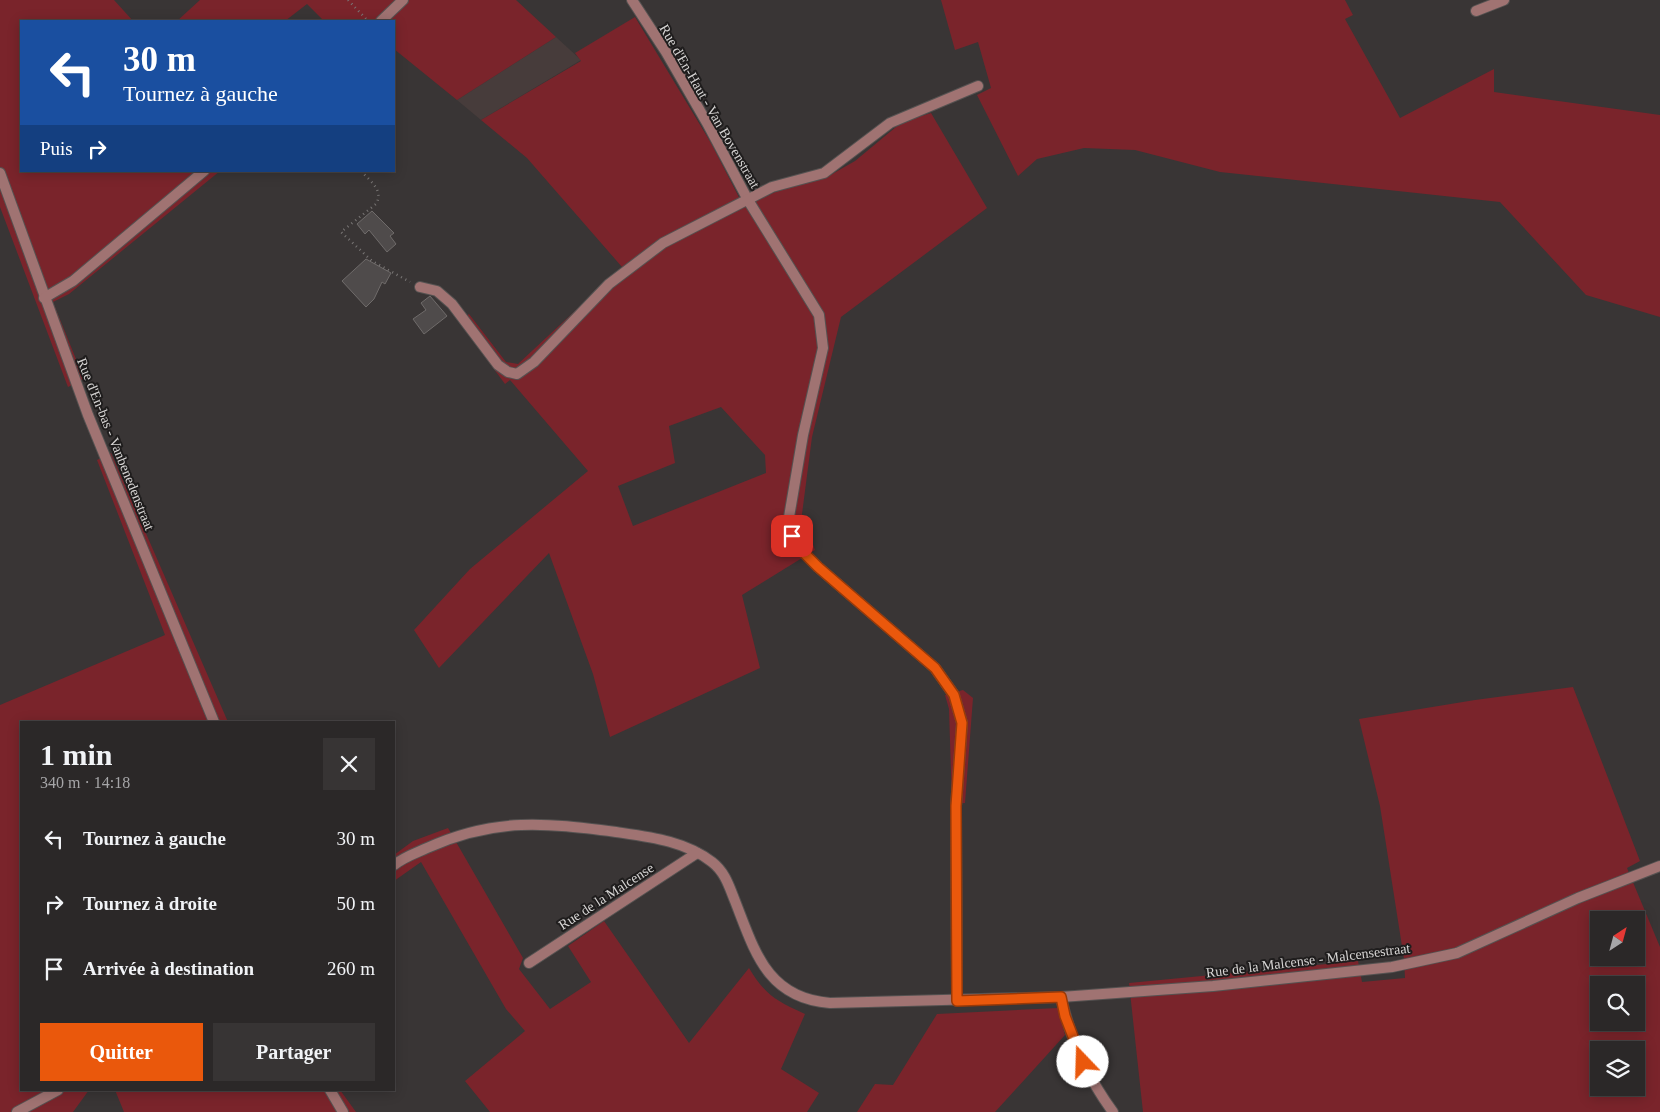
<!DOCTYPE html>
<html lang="fr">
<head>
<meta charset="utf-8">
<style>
  :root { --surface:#2b2828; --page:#373434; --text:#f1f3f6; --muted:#a6a6a8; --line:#474445; --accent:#ea580c }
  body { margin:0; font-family:Georgia,serif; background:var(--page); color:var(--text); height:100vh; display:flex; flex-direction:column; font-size:19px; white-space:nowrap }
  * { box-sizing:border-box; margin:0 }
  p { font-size:16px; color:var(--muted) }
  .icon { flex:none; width:28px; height:28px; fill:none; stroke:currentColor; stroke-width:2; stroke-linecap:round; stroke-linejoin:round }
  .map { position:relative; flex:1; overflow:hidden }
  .drawer { position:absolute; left:20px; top:721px; width:375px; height:370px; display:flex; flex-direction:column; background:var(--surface); border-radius:0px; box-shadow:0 2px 12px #0003,0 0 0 1px var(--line) }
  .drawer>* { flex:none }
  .guide { position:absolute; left:20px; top:20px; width:375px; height:152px; border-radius:0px; box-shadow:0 2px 12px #0003,0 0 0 1px var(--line); background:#1a4fa0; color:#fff; overflow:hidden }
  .needle { width:32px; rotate:36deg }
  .buttons { position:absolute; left:1590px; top:911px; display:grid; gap:10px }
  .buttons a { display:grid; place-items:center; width:55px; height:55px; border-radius:0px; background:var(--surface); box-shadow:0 2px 12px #0003,0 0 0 1px var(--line); font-size:25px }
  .pin { position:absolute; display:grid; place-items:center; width:42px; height:42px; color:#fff; margin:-21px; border-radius:10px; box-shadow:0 2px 8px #0006 }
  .me { position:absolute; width:55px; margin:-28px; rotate:339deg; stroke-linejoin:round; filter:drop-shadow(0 0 4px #0008) }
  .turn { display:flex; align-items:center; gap:18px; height:105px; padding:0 20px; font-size:22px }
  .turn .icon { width:65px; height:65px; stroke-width:2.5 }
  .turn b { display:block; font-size:35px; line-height:42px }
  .then { display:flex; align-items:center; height:48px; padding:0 20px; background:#0003; gap:10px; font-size:19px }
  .round { display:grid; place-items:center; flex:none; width:52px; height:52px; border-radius:0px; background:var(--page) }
  .summary { display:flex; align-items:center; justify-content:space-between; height:85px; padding:0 20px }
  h1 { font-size:30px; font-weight:600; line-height:38px }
  .action { display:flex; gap:10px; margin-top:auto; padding:10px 20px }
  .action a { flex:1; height:58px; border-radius:0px; background:var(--accent); color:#fff; font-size:20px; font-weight:600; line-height:58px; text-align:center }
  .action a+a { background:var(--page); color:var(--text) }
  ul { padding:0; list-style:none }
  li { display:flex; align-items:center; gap:15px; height:65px; padding:0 20px }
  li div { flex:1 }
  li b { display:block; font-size:19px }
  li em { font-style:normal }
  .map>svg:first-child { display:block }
  .built { fill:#473c3b }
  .green { fill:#7a242b; fill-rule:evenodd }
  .building { fill:#4f4b4b; stroke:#6f6b6a }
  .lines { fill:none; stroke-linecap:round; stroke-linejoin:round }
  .street-casing { stroke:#555251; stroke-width:12 }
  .path { stroke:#7a7776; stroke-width:2.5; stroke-dasharray:1 4; stroke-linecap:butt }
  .street { stroke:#a07372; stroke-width:10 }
  .route-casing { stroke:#983908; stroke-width:12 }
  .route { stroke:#ea580c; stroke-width:9 }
  .labels { text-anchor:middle; stroke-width:4; stroke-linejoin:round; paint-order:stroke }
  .street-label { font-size:14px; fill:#d6d4d3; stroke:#1f1d1d }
</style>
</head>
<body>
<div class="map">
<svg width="1660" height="1112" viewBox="0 0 1660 1112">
  <rect width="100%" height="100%" fill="#393535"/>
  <!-- built -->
  <polygon class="built" points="556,37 581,60 481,120 457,100"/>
  <!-- green -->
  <g class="green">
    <polygon points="0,0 114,0 133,21 21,21 21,171 220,171 69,294 53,302 84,379 68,387 0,207"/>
    <polygon points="200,0 516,0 556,37 457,100 394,49 394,21 324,21 307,4 285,21 177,21"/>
    <polygon points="941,0 1345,0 1353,15 1345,19 1400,118 1494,69 1494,92 1660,115 1660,317 1586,295 1500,202 1220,172 1135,150 1084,148 1037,159 1018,176 977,95 991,88 978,42 955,50"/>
    <path d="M635,17L711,143L744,207L775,192L827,177L855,161L902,122L931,113L987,208L841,317L812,437L802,514L815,550L742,595L760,668L610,737L593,674L549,553L439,668L414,630L470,569L588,471L510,380L505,384L459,322L469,314L506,362L518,364L622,267L527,158L481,120L581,61L575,53ZM721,407L765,455L766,473L633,526L618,486L675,463L669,426Z"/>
    <polygon points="111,453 228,722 21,722 21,1090 89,1090 73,1112 0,1112 0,705 165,635 97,460"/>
    <path d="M1573,687L1640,861L1627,868L1660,947V1112H1143L1129,983L1358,961L1362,982L1405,978L1404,959L1380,806L1359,719L1475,700ZM1599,920H1636V958H1599ZM1599,985H1636V1022H1599ZM1599,1050H1636V1088H1599Z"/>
    <polygon points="963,690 973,698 965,803 952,804 949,709 945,695"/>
    <path d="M448,828L523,958L519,969L550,1009L591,982L568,946L604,921L689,1043L749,968C765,995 776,1001 805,1014L781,1069L819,1093L807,1112H490L465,1081L525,1031L506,1009L421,862L394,881V855L413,841Z"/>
    <polygon points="1058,1008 1065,1035 995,1112 857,1112 875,1084 893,1085 937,1014"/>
    <polygon points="115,1090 340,1090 356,1112 124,1112"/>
  </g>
  <!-- building -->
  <g class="building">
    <polygon points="372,211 394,233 390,236 396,244 387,252 369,230 365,234 357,224"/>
    <polygon points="366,259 391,273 385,284 382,282 374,299 366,307 342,281"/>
    <polygon points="430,296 447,316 424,334 413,319 426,310 421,303"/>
  </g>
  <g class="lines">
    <defs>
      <g id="street">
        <polyline points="632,0 666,52 707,123 748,200 819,315 823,348 803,435 789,517 792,536 801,550 818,567 935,668 954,695 962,723 956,806 957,1001"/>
        <polyline points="1476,11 1504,0"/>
        <polyline points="381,21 403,0"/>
        <polyline points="0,173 88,415 214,722"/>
        <polyline points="420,287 437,291 452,304 498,365 508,372 517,374 534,362 609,284 663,243 772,187 824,173 890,123 978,86"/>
        <polyline points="44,298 73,281 204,171"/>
        <path d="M394,865C404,857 416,853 427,848C495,817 546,823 616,832C650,837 685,841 712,862C725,872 729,886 735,901C755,952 767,998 830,1003L1061,997L1213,986L1392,967L1457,953L1578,898L1660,866"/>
        <polyline points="529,963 697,853"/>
        <path d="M1061,997C1070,1038 1088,1078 1113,1112"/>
        <polyline points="330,1090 343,1112"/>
        <polyline points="17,1112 58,1090"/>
      </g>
    </defs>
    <!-- street casing -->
    <use href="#street" class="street-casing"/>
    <!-- path -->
    <g class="path">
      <polyline points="348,0 368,21"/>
      <path d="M361,171C370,181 384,190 376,204L341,232L372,261L410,282"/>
    </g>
    <!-- street -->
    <use href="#street" class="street"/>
  </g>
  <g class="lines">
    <defs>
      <polyline id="route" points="792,536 801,550 818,567 935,668 954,695 962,723 956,806 957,1001 1061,997 1065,1016 1083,1062"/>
    </defs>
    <!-- route casing -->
    <use href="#route" class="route-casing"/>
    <!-- route -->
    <use href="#route" class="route"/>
  </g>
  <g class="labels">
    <!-- street labels -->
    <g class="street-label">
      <text transform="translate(710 106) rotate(60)" y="5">Rue d'En-Haut - Van Bovenstraat</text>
      <text transform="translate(116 444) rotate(68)" y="5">Rue d'En-bas - Vanbenedenstraat</text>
      <text transform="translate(606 896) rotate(-33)" y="5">Rue de la Malcense</text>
      <text transform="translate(1308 960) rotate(-7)" y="5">Rue de la Malcense - Malcensestraat</text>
    </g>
  </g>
</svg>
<div class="buttons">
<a><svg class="needle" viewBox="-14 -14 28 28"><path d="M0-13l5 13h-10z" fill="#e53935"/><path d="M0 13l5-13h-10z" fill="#a6a6a8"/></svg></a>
<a><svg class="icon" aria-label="search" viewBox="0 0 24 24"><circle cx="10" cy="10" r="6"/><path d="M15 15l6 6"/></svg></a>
<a><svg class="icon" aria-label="layers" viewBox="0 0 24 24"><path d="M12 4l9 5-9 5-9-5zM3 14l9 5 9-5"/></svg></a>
</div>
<div class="pin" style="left:792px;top:536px;background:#d93025"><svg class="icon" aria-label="arrive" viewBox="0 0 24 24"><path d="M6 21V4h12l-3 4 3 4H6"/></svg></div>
<svg class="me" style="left:1083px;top:1062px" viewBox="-20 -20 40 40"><circle r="19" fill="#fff"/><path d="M0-13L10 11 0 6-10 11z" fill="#ea580c"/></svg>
<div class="guide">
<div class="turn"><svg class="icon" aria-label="left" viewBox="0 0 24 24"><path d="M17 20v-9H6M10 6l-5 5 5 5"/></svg><div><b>30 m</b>Tournez à gauche</div></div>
<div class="then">Puis<svg class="icon" aria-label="right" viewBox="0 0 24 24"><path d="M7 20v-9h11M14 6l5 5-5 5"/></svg></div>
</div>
<section class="drawer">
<div class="summary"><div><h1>1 min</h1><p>340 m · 14:18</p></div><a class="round"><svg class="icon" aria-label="close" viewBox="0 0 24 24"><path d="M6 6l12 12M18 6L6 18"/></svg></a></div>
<ul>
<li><svg class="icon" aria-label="left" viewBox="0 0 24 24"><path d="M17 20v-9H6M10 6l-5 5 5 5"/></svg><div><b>Tournez à gauche</b></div><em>30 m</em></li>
<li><svg class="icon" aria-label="right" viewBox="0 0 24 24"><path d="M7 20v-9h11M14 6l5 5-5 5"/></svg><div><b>Tournez à droite</b></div><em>50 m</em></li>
<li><svg class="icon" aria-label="arrive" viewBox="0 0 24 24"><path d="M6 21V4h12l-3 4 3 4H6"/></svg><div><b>Arrivée à destination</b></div><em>260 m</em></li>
</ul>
<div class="action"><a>Quitter</a><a>Partager</a></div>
</section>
</div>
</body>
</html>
